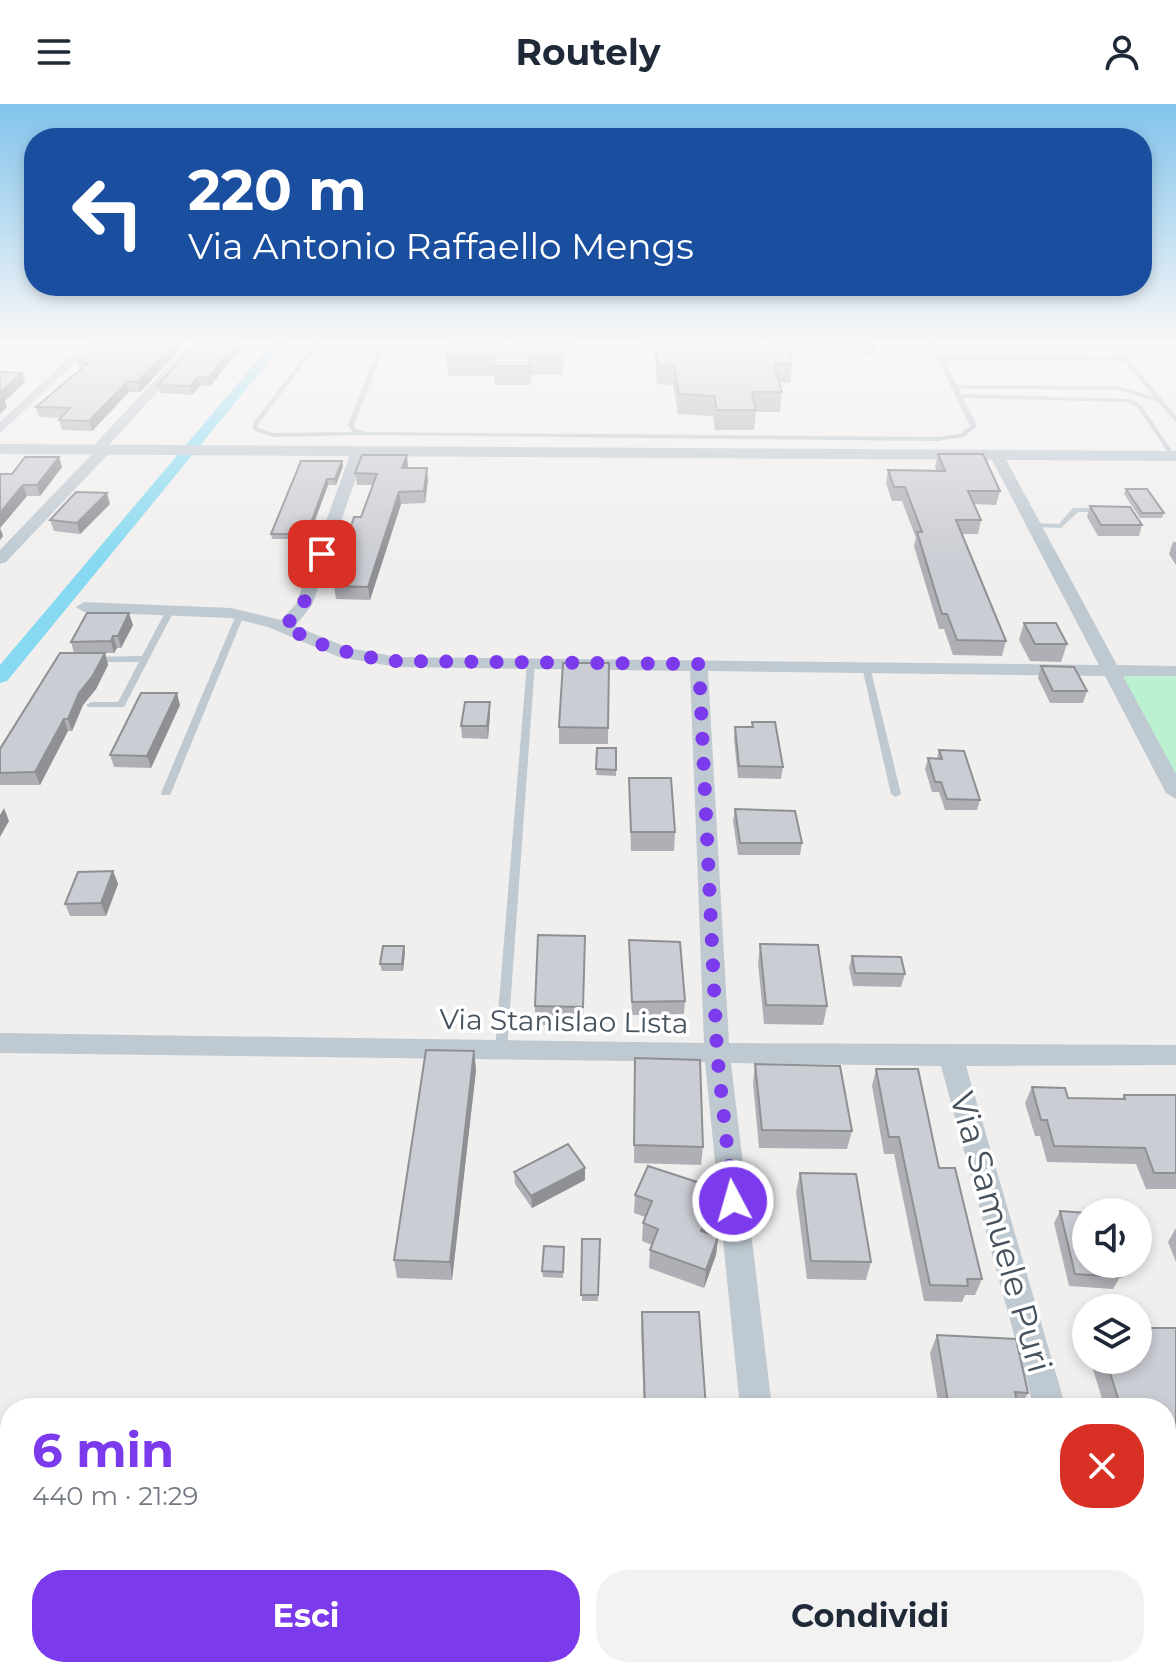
<!DOCTYPE html>
<html lang="it">
<head>
<meta charset="utf-8">
<style>
  :root { --surface:#fff; --page:#f2f2f3; --text:#1f2937; --muted:#747a83; --accent:#7c3aed }
  body { margin:0; font-family:Montserrat,sans-serif; background:var(--page); color:var(--text); height:100vh; display:flex; flex-direction:column; font-size:30px; white-space:nowrap }
  * { box-sizing:border-box; margin:0 }
  p { font-size:26px; color:var(--muted) }
  .icon { flex:none; width:44px; height:44px; fill:none; stroke:currentColor; stroke-width:2; stroke-linecap:round; stroke-linejoin:round }
  .map { position:relative; flex:1; overflow:hidden }
  .sheet { position:absolute; left:0px; top:1294px; width:1176px; height:280px; display:flex; flex-direction:column; background:var(--surface); border-radius:32px 32px 0 0; box-shadow:0 4px 12px #0003 }
  .sheet>* { flex:none }
  .banner { position:absolute; left:24px; top:24px; width:1128px; height:168px; border-radius:32px; box-shadow:0 4px 12px #0003; background:#1a4fa0; color:#fff; overflow:hidden }
  .controls { position:absolute; left:1072px; top:1094px; display:grid; gap:16px }
  .controls a { display:grid; place-items:center; width:80px; height:80px; border-radius:50%; background:var(--surface); box-shadow:0 4px 12px #0003; font-size:40px }
  .pin { position:absolute; display:grid; place-items:center; width:68px; height:68px; color:#fff; margin:-34px; border-radius:16px; box-shadow:0 4px 12px #0006 }
  .me { position:absolute; width:88px; margin:-44px; rotate:354deg; stroke-linejoin:round; filter:drop-shadow(0 0 6px #0008) }
  .turn { display:flex; align-items:center; gap:28px; height:168px; padding:0 32px; font-size:36px }
  .turn .icon { width:104px; height:104px; stroke-width:2.5 }
  .turn b { display:block; font-size:56px; line-height:68px }
  .round { display:grid; place-items:center; flex:none; width:84px; height:84px; border-radius:32px; background:var(--page) }
  .head { display:flex; align-items:center; justify-content:space-between; height:136px; padding:0 32px }
  h1 { font-size:48px; font-weight:700; line-height:60px; color:var(--accent) }
  .action { display:flex; gap:16px; margin-top:auto; padding:16px 32px }
  .action a { flex:1; height:92px; border-radius:32px; background:var(--accent); color:#fff; font-size:32px; font-weight:700; line-height:92px; text-align:center }
  .action a+a { background:var(--page); color:var(--text) }
  header { display:flex; justify-content:space-between; align-items:center; height:104px; padding:0 32px; background:var(--surface); font-size:36px; font-weight:700 }
  .map>svg:first-child { display:block }
  .green { fill:#bbf1d0 }
  .lines { fill:none; stroke-linecap:round; stroke-linejoin:round }
  .canal { fill:#86d9f0; fill-rule:evenodd }
  .service { fill:#bec9d1; fill-rule:evenodd }
  .minor { fill:#bec9d1; fill-rule:evenodd }
  .tertiary { fill:#bec9d1; fill-rule:evenodd }
  .wall { fill:#afb0b6 }
  .shaded-wall { fill:#8e9094 }
  .building { fill:#cbcdd4; stroke:#8e9094; stroke-width:2 }
  .route { stroke:#7c3aed; stroke-width:14; stroke-dasharray:0 25.2 }
  .labels { text-anchor:middle; stroke-width:7; stroke-linejoin:round; paint-order:stroke }
  .street-label { font-size:28px; fill:#46525d; stroke:#fff }
  .near-street-label { font-size:34px; fill:#46525d; stroke:#fff }
</style>
</head>
<body>
<header><svg class="icon" aria-label="menu" viewBox="0 0 24 24"><path d="M4 6h16M4 12h16M4 18h16"/></svg>Routely<svg class="icon" aria-label="person" viewBox="0 0 24 24"><circle cx="12" cy="8" r="4"/><path d="M4 21q1-7 8-7t8 7"/></svg></header>
<div class="map">
<svg width="1176" height="1574" viewBox="0 0 1176 1574">
  <rect width="100%" height="100%" fill="#f1eeee"/>
  <!-- green -->
  <polygon class="green" points="1122,571 1176,571 1176,672"/>
  <g class="lines">
    <!-- canal -->
    <polygon class="canal" points="273,238 285,238 7,577 0,579 0,561"/>
    <!-- service -->
    <g class="service">
      <path d="M315,238H321L258,320V324L274,329L353,328L348,321L380,238H386L354,321L356,325L366,328L937,333L960,330L970,322L929,238H935L942,252L1121,253L1109,238H1115L1176,312V318L1158,298L1118,286L959,285L961,290L1130,295L1142,302L1176,353H1171L1138,304L1127,298L963,294L977,322L964,333L937,337L362,331L273,333L253,326V319ZM944,256L1124,257L1154,293L1118,282L957,281Z"/>
      <polygon points="1073,404 1101,404 1105,406 1101,408 1078,408 1061,424 1034,423 1030,421 1034,419 1059,420"/>
      <polygon points="168,503 174,503 175,505 124,603 88,603 86,601 91,598 118,598 139,558 92,558 89,557 89,553 142,552"/>
      <polygon points="240,508 244,511 171,689 170,691 162,691 161,689 236,511"/>
      <polygon points="531,556 535,559 507,946 505,949 501,951 497,949 495,946 527,559"/>
      <polygon points="866,560 870,563 901,690 896,693 891,690 862,563"/>
    </g>
    <!-- minor -->
    <g class="minor">
      <polygon points="86,238 98,238 0,329 0,318"/>
      <polygon points="191,238 203,238 108,342 112,345 110,348 6,458 0,460 0,446 94,348 91,345 93,342"/>
      <polygon points="358,344 365,348 312,501 295,522 349,544 397,553 1099,561 990,352 997,348 1004,352 1117,561 1176,562 1176,572 1123,572 1176,670 1176,695 1166,689 1105,572 708,567 729,939 1176,941 1176,961 966,962 1066,1304 1034,1304 941,962 731,959 772,1304 740,1304 705,958 0,949 0,929 704,939 690,567 397,563 339,553 268,523 231,514 84,508 76,503 84,498 231,504 281,516 296,500 351,348"/>
      <polygon points="767,1564 803,1564 804,1574 768,1574"/>
      <polygon points="1105,1564 1141,1564 1144,1574 1108,1574"/>
    </g>
    <!-- tertiary -->
    <polygon class="tertiary" points="0,340 1176,347 1176,357 0,350"/>
  </g>
  <!-- wall -->
  <g class="wall">
    <polygon points="103,238 180,238 181,245 140,288 129,288 92,327 62,326 59,316 61,314 39,313 36,303 80,265 78,258"/>
    <polygon points="237,238 239,246 210,282 200,282 192,291 160,289 158,281"/>
    <polygon points="450,238 570,238 569,243 565,243 563,271 531,271 530,281 495,281 494,272 448,272 446,253"/>
    <polygon points="640,238 878,238 876,250 790,249 792,260 790,279 779,278 782,288 780,308 756,308 754,326 715,326 713,312 678,310 673,281 657,280 654,243 640,243"/>
    <polygon points="938,350 1000,387 996,401 974,400 981,416 978,430 962,430 1006,537 1002,552 953,551 944,525 939,525 914,442 916,434 902,397 892,397 886,379 888,366 937,367 935,363"/>
    <polygon points="59,353 62,363 40,392 27,392 0,424 3,432 0,436 0,370 12,370"/>
    <polygon points="342,357 343,362 336,381 328,381 308,435 272,435 271,430"/>
    <polygon points="408,362 407,364 428,376 425,399 401,400 370,496 336,495 334,482 345,454 344,444 361,413 373,381 357,381 355,369"/>
    <polygon points="1126,385 1164,409 1162,414 1140,414 1124,390"/>
    <polygon points="110,400 80,430 54,427 50,416"/>
    <polygon points="1090,402 1142,421 1139,432 1098,432 1087,413"/>
    <polygon points="1173,438 1176,438 1176,461 1169,450"/>
    <polygon points="1024,519 1067,540 1061,558 1030,557 1019,536"/>
    <polygon points="133,521 121,544 117,544 114,549 105,549 108,561 96,585 83,601 72,627 68,627 40,681 0,681 0,645 74,549 71,538"/>
    <polygon points="609,559 608,640 559,640 559,623"/>
    <polygon points="1041,562 1087,587 1083,599 1050,599 1038,574"/>
    <polygon points="490,598 490,610 488,635 462,634 461,622"/>
    <polygon points="180,601 151,664 114,663 110,651"/>
    <polygon points="752,618 783,663 781,675 738,674 734,635 735,623 752,623"/>
    <polygon points="597,644 616,644 616,672 596,671"/>
    <polygon points="939,646 980,696 977,706 945,706 939,688 932,688 925,665 928,654 937,654"/>
    <polygon points="629,674 675,728 674,747 631,747"/>
    <polygon points="735,705 802,739 800,751 738,751 733,717"/>
    <polygon points="113,767 118,780 106,812 70,812 65,800"/>
    <polygon points="585,832 583,922 535,921 535,902"/>
    <polygon points="629,836 685,897 684,910 632,911"/>
    <polygon points="760,840 827,902 823,921 764,920 758,859"/>
    <polygon points="405,848 403,867 382,867 380,860"/>
    <polygon points="852,852 905,870 901,883 853,882 849,864"/>
    <polygon points="474,947 476,966 452,1176 397,1174 394,1156"/>
    <polygon points="635,954 703,1043 701,1061 634,1059"/>
    <polygon points="755,960 852,1027 847,1045 759,1044 753,979"/>
    <polygon points="876,965 939,1064 982,1175 975,1191 965,1191 962,1198 924,1197 894,1050 884,1050 872,982"/>
    <polygon points="1032,983 1068,994 1122,995 1124,991 1176,991 1176,1085 1146,1085 1136,1060 1047,1058 1040,1032 1035,1032 1025,999"/>
    <polygon points="585,1064 585,1076 532,1104 515,1080 514,1068"/>
    <polygon points="800,1069 871,1158 866,1176 807,1175 796,1088"/>
    <polygon points="703,1080 701,1099 698,1105 706,1127 705,1128 718,1133 716,1151 704,1184 649,1164 650,1146 652,1141 642,1137 643,1119 645,1113 634,1109 635,1091"/>
    <polygon points="1060,1107 1120,1173 1113,1185 1069,1182 1054,1119"/>
    <polygon points="1176,1124 1176,1158 1168,1138"/>
    <polygon points="582,1135 600,1135 598,1197 582,1197"/>
    <polygon points="564,1143 563,1174 543,1173 542,1167"/>
    <polygon points="642,1208 706,1304 644,1304 641,1225"/>
    <polygon points="1176,1224 1176,1356 1166,1356 1166,1304 1105,1304 1090,1256 1138,1256"/>
    <polygon points="937,1231 1028,1289 1020,1304 939,1304 930,1249"/>
    <polygon points="1169,1388 1176,1389 1176,1506 1173,1505 1166,1482 1166,1393"/>
  </g>
  <!-- shaded-wall -->
  <g class="shaded-wall">
    <polygon points="173,238 180,238 181,245 140,288 137,278"/>
    <polygon points="237,238 239,246 210,282 208,274"/>
    <polygon points="531,252 531,271 530,281 529,262"/>
    <polygon points="22,269 25,278 5,297 7,303 0,310 0,288"/>
    <polygon points="198,273 200,282 192,291 190,282"/>
    <polygon points="127,278 129,288 92,327 89,317"/>
    <polygon points="407,351 408,362 404,376 402,364"/>
    <polygon points="59,353 62,363 40,392 37,381"/>
    <polygon points="342,357 343,362 336,381 335,375"/>
    <polygon points="427,364 428,376 425,399 424,387"/>
    <polygon points="327,375 328,381 308,435 307,430"/>
    <polygon points="23,381 27,392 0,424 3,432 0,436 0,409"/>
    <polygon points="399,388 401,400 370,496 368,483"/>
    <polygon points="107,389 110,400 80,430 77,419"/>
    <polygon points="129,509 133,521 121,544 118,532"/>
    <polygon points="113,532 117,544 114,549 111,537"/>
    <polygon points="105,549 108,561 96,585 83,601 72,627 68,615 79,589"/>
    <polygon points="177,589 180,601 151,664 147,652"/>
    <polygon points="490,598 490,610 488,635 487,622"/>
    <polygon points="64,615 68,627 40,681 35,668"/>
    <polygon points="4,704 9,717 0,733 0,711"/>
    <polygon points="113,767 118,780 106,812 101,799"/>
    <polygon points="404,842 405,848 403,867 402,860"/>
    <polygon points="474,947 476,966 452,1176 450,1158"/>
    <polygon points="585,1064 585,1076 532,1104 531,1092"/>
    <polygon points="703,1080 701,1099 692,1122 694,1104"/>
    <polygon points="708,1108 706,1127 699,1145 701,1127"/>
    <polygon points="718,1133 716,1151 704,1184 706,1166"/>
  </g>
  <!-- building -->
  <g class="building">
    <polygon points="103,238 176,238 137,278 127,278 89,317 59,316 70,304 36,303 88,259 78,258"/>
    <polygon points="198,238 237,238 208,274 198,273 190,282 158,281"/>
    <polygon points="450,238 564,238 563,252 531,252 529,262 494,262 495,254 446,253"/>
    <polygon points="656,238 787,238 792,260 774,259 782,288 752,288 756,306 717,306 714,292 679,290 674,262 658,261"/>
    <polygon points="0,268 22,269 0,288"/>
    <polygon points="938,350 983,350 1000,387 968,387 981,416 956,416 1006,537 957,536 947,510 942,510 917,428 922,428 905,383 894,383 888,366 945,367"/>
    <polygon points="362,351 407,351 402,364 427,364 424,387 399,388 368,483 334,482 349,444 344,444 354,413 361,413 377,370 355,369"/>
    <polygon points="25,353 59,353 37,381 23,381 0,409 0,370 12,370"/>
    <polygon points="301,357 342,357 335,375 327,375 307,430 271,430"/>
    <polygon points="1126,385 1147,385 1164,409 1142,409"/>
    <polygon points="76,388 107,389 77,419 50,416"/>
    <polygon points="1090,402 1130,403 1142,421 1101,421"/>
    <polygon points="87,509 129,509 118,532 113,532 111,537 71,538"/>
    <polygon points="1024,519 1056,519 1067,540 1035,540"/>
    <polygon points="60,549 105,549 92,573 79,589 68,615 64,615 35,668 0,669 0,645"/>
    <polygon points="563,559 609,559 608,624 559,623"/>
    <polygon points="1041,562 1074,563 1087,587 1053,587"/>
    <polygon points="141,589 177,589 147,652 110,651"/>
    <polygon points="465,598 490,598 487,622 461,622"/>
    <polygon points="752,618 775,618 783,663 739,662 735,623 753,623"/>
    <polygon points="597,644 616,644 616,666 596,665"/>
    <polygon points="939,646 964,647 980,696 947,695 941,678 935,678 928,654 942,655"/>
    <polygon points="629,674 671,674 675,728 631,728"/>
    <polygon points="735,705 795,707 802,739 740,739"/>
    <polygon points="113,767 101,799 65,800 78,768"/>
    <polygon points="538,831 585,832 583,903 535,902"/>
    <polygon points="629,836 680,838 685,897 632,898"/>
    <polygon points="760,840 818,841 827,902 766,901"/>
    <polygon points="383,842 404,842 402,860 380,860"/>
    <polygon points="852,852 901,853 905,870 855,869"/>
    <polygon points="426,946 474,947 450,1158 394,1156"/>
    <polygon points="635,954 700,956 703,1043 634,1041"/>
    <polygon points="755,960 840,962 852,1027 762,1026"/>
    <polygon points="876,965 918,965 939,1064 955,1064 982,1175 967,1175 968,1182 930,1181 899,1033 889,1033"/>
    <polygon points="1032,983 1065,984 1068,994 1125,995 1124,991 1176,991 1176,1069 1154,1069 1145,1044 1054,1042 1047,1016 1041,1016"/>
    <polygon points="568,1040 585,1064 531,1092 514,1068"/>
    <polygon points="648,1062 703,1080 694,1104 708,1108 701,1127 718,1133 706,1166 650,1146 658,1125 643,1119 652,1097 635,1091"/>
    <polygon points="800,1069 856,1070 871,1158 811,1157"/>
    <polygon points="1060,1107 1086,1109 1086,1160 1116,1160 1120,1173 1075,1170"/>
    <polygon points="582,1135 600,1135 598,1191 581,1191"/>
    <polygon points="544,1142 564,1143 563,1168 542,1167"/>
    <polygon points="642,1208 699,1208 706,1304 645,1304"/>
    <polygon points="1138,1224 1176,1224 1176,1340 1166,1340 1166,1304 1121,1304 1106,1256 1138,1256"/>
    <polygon points="937,1231 1016,1235 1028,1289 1015,1288 1018,1304 949,1304"/>
    <polygon points="1169,1388 1176,1389 1176,1410"/>
    <polygon points="1166,1416 1176,1417 1176,1457 1166,1423"/>
  </g>
  <!-- sky -->
  <linearGradient id="sky" x2="0" y2="1"><stop stop-color="#81c3eb"/><stop offset="0.52" stop-color="#f9f7f7"/><stop offset="1" stop-color="#f9f7f7" stop-opacity="0"/></linearGradient>
  <rect width="1176" height="458" fill="url(#sky)"/>
  <g class="lines">
    <!-- route -->
    <polyline class="route" points="322,450 302,504 284,523 330,544 386,557 699,560 717,949 733,1097"/>
  </g>
  <g class="labels">
    <!-- street labels -->
    <g class="street-label">
      <text transform="translate(564 917) rotate(1)" y="10">Via Stanislao Lista</text>
    </g>
    <!-- near-street labels -->
    <g class="near-street-label">
      <text transform="translate(1001 1128) rotate(74)" y="12">Via Samuele Puri</text>
    </g>
  </g>
</svg>
<div class="controls">
<a><svg class="icon" aria-label="sound" viewBox="0 0 24 24"><path d="M4 9h4l5-4v14l-5-4H4zM17 9q2 3 0 6"/></svg></a>
<a><svg class="icon" aria-label="layers" viewBox="0 0 24 24"><path d="M12 4l9 5-9 5-9-5zM3 14l9 5 9-5"/></svg></a>
</div>
<div class="pin" style="left:322px;top:450px;background:#d93025"><svg class="icon" aria-label="arrive" viewBox="0 0 24 24"><path d="M6 21V4h12l-3 4 3 4H6"/></svg></div>
<svg class="me" style="left:733px;top:1097px" viewBox="-20 -20 40 40"><circle r="17" fill="#7c3aed" stroke="#fff" stroke-width="3"/><path d="M0-11L8 9 0 5-8 9z" fill="#fff"/></svg>
<div class="banner">
<div class="turn"><svg class="icon" aria-label="left" viewBox="0 0 24 24"><path d="M17 20v-9H6M10 6l-5 5 5 5"/></svg><div><b>220 m</b>Via Antonio Raffaello Mengs</div></div>
</div>
<section class="sheet">
<div class="head"><div><h1>6 min</h1><p>440 m · 21:29</p></div><a class="round" style="background:#d93025;color:#fff"><svg class="icon" aria-label="close" viewBox="0 0 24 24"><path d="M6 6l12 12M18 6L6 18"/></svg></a></div>
<div class="action"><a>Esci</a><a>Condividi</a></div>
</section>
</div>
</body>
</html>
